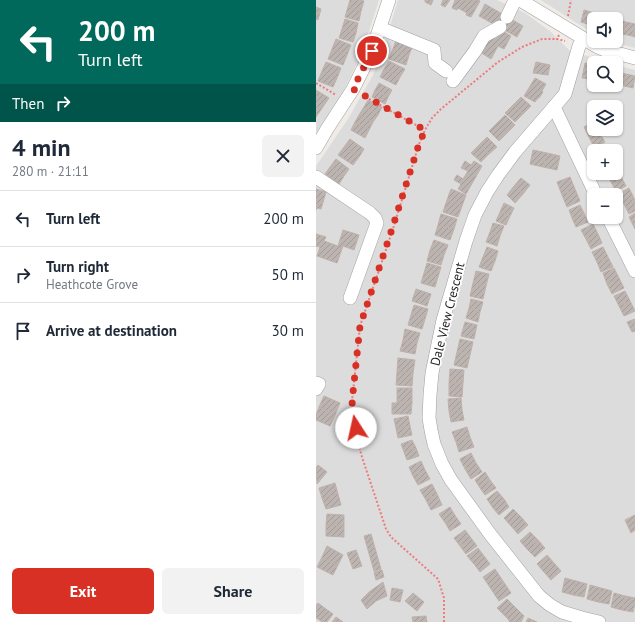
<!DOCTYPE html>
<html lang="en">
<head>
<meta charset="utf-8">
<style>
  :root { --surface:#fff; --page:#f2f2f3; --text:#1f2937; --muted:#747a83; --line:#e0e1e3; --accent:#d93025 }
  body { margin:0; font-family:"PT Sans",sans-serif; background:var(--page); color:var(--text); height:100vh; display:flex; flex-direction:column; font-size:15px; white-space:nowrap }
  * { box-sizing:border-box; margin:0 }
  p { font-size:13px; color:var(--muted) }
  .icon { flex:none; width:22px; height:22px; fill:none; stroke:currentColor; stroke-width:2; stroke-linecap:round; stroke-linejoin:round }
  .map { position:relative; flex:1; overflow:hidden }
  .details { display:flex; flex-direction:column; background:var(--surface); width:316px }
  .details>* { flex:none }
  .top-card { background:#00695c; color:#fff; overflow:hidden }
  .controls { position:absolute; left:271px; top:12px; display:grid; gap:8px }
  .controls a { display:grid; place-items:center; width:36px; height:36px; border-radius:6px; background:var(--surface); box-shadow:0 1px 3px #0004; font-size:20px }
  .pin { position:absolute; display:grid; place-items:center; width:34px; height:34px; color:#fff; margin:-17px; border:2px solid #fff; border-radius:50%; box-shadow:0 1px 4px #0007 }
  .me { position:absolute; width:44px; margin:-22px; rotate:350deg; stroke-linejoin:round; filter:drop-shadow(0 0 3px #0008) }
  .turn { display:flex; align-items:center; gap:14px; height:84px; padding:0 12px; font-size:18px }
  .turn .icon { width:52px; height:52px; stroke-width:2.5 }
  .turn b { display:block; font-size:28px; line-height:34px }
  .then { display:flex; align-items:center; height:38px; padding:0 12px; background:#0003; gap:8px; font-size:15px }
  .round { display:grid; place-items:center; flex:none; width:42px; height:42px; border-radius:6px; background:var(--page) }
  .head { display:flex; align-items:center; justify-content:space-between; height:68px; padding:0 12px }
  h1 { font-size:24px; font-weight:700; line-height:30px }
  .action { display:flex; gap:8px; margin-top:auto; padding:8px 12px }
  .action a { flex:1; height:46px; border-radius:6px; background:var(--accent); color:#fff; font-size:16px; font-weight:700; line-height:46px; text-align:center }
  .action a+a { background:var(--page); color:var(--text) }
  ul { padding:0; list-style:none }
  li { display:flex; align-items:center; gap:12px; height:56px; padding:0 12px; border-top:1px solid var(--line) }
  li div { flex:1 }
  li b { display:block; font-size:15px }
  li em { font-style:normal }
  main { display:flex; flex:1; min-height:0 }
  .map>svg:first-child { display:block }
  .residential { fill:#dddcdd; fill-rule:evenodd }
  .building { fill:url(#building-hatch); stroke:#bfb1aa }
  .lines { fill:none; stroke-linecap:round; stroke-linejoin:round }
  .minor-casing { stroke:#a0a0a0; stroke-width:14 }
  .path { stroke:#ec7b7b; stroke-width:2; stroke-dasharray:2 2; stroke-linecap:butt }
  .minor { stroke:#fff; stroke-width:13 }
  .route { stroke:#d93025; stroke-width:7; stroke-dasharray:0 12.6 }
  .labels { text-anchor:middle; stroke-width:3.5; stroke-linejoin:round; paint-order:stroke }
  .street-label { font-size:13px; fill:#1f1f1f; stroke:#fff }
</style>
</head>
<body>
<main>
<section class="details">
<div class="top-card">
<div class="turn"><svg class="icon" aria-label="left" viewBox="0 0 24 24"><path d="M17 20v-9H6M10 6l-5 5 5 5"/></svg><div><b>200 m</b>Turn left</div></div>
<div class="then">Then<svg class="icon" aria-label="right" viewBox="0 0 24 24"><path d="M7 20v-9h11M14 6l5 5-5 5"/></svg></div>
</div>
<div class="head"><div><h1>4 min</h1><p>280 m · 21:11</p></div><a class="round"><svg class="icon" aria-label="close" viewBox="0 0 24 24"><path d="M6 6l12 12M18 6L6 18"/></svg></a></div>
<ul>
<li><svg class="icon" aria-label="left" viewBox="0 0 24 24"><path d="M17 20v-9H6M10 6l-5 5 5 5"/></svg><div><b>Turn left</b></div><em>200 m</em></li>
<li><svg class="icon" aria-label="right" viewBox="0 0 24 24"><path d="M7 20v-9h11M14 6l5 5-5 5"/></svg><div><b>Turn right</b><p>Heathcote Grove</p></div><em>50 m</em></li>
<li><svg class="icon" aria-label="arrive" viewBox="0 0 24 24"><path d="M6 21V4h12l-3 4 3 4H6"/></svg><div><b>Arrive at destination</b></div><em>30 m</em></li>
</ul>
<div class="action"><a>Exit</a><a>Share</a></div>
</section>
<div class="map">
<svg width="319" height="622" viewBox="0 0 319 622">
  <defs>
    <pattern id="building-hatch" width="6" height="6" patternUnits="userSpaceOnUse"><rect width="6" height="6" fill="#bcb4b0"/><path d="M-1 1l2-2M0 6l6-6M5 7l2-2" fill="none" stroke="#a19a97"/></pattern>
  </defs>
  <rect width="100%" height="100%" fill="#efebe7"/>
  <!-- residential -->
  <g class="residential">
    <polygon points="0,0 63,0 45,55 26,94 0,133"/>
    <path d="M82,0H181L209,13L235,32L254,51L294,63H278V85H300V65L319,70V622H0V166L32,119L57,75L67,49ZM278,107H300V129H278ZM278,151H300V173H278ZM278,195H300V217H278Z"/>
    <polygon points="225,0 319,0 319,48 292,41 300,41 300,19 278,19 278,34"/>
  </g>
  <!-- building -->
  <g class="building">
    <polygon points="34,0 43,0 48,1 45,11 32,7"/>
    <polygon points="109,0 117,0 115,5 109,2"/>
    <polygon points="127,0 134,0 129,7 125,5"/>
    <polygon points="139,0 162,0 164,1 155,17 150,15 151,13 142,8 141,10 136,8"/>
    <polygon points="169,4 207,26 201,37 163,16"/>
    <polygon points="0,7 5,9 2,20 0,19"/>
    <polygon points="32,7 45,11 43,21 29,17"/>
    <polygon points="268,10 282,14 281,19 278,19 278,26 265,22"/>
    <polygon points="282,14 291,17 291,19 281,19"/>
    <polygon points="29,19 42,23 40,33 26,29"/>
    <polygon points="301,19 310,22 307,34 300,32"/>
    <polygon points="310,22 319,24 316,36 307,34"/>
    <polygon points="319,26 319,37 316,36"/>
    <polygon points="26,29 40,33 37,42 23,38"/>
    <polygon points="185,30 195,36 188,49 182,46 175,59 164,52 174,36 180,39"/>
    <polygon points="20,39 35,45 31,55 16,49"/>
    <polygon points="80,40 97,45 93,55 77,49"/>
    <polygon points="16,49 31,55 27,65 12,59"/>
    <polygon points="77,49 93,55 90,65 73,59"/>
    <polygon points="73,61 89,69 84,77 68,69"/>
    <polygon points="10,62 25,68 21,78 6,71"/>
    <polygon points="220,62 234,65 232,75 217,73"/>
    <polygon points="269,63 278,64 278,80 266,78"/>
    <polygon points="68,69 84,77 80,85 64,77"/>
    <polygon points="6,71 21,78 17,87 2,81"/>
    <polygon points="301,72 310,74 308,86 300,85"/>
    <polygon points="310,74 319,76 317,88 308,86"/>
    <polygon points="219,78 230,84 226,91 227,92 223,98 222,98 219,102 208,96"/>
    <polygon points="63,83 76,90 72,97 59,90"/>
    <polygon points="0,90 13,98 0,117"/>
    <polygon points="59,90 72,97 69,104 56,97"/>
    <polygon points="205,97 215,106 207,114 197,105"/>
    <polygon points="52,100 66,107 62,115 48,107"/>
    <polygon points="197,105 207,114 199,122 189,113"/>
    <polygon points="48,107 62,115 57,122 43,115"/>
    <polygon points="43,115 57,122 53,130 39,122"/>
    <polygon points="189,115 199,125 191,133 181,123"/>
    <polygon points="39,122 53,130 49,138 35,130"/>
    <polygon points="278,122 278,129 282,129 283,132 273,137 268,127"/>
    <polygon points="181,123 191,133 183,141 173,131"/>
    <polygon points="283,132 289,142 278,147 273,137"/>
    <polygon points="171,137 181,147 173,154 163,145"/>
    <polygon points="34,139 48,149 43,157 28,147"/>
    <polygon points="289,144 293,151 280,151 279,149"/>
    <polygon points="163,145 173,154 165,162 155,153"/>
    <polygon points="28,147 43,157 37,165 22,155"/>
    <polygon points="217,150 231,153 227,167 214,164"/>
    <polygon points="231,153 244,156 241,170 227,167"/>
    <polygon points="20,159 33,169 28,176 14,167"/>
    <polygon points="149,161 155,165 158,161 166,166 150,194 142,189 145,184 138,180 141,175 147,179 152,171 145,168"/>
    <polygon points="14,167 28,176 23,184 9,174"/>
    <polygon points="300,167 310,186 300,191 290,173 300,173"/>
    <polygon points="254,177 259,189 246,195 241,182"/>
    <polygon points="205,178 214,185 207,194 198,186"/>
    <polygon points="198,186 207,194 199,203 191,195"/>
    <polygon points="313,188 318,198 308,204 302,194"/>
    <polygon points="0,189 10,192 5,209 1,208 0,210"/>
    <polygon points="135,189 150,195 146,206 131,200"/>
    <polygon points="259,189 264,201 251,207 246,195"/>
    <polygon points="318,198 319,200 319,211 313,214 308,204"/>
    <polygon points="131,200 146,206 142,217 127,212"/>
    <polygon points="188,203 198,208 194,216 184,212"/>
    <polygon points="264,205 268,213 256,218 253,210"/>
    <polygon points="184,212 194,216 190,225 180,221"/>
    <polygon points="268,213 272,222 260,227 256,218"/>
    <polygon points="319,213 319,229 313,217"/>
    <polygon points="125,214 141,219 138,229 122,225"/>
    <polygon points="177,223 188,226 184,236 174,232"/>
    <polygon points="277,224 282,234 270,239 265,230"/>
    <polygon points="122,225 138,229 134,240 119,235"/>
    <polygon points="27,230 43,235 38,250 27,246 21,263 1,256 4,247 0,246 0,234 10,237 8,241 22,246"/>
    <polygon points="174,232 184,236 181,246 170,242"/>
    <polygon points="282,234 286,243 275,249 270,239"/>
    <polygon points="118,240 132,245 128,255 114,250"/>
    <polygon points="171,247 182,251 179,261 167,257"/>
    <polygon points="287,247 292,257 281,262 276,252"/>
    <polygon points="114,250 128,255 125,265 111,261"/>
    <polygon points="167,257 179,261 175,271 163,267"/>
    <polygon points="292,257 297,267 285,272 281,262"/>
    <polygon points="111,263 125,267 122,277 108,273"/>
    <polygon points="298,268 303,278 291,284 287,273"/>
    <polygon points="160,271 173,274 170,286 157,283"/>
    <polygon points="108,273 122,277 119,287 105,283"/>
    <polygon points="303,278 308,288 296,294 291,284"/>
    <polygon points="157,283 170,286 167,299 154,296"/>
    <polygon points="100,289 115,294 111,306 96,301"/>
    <polygon points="309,291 314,301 303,306 298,296"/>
    <polygon points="155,299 167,302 164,312 153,308"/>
    <polygon points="314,301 319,311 308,316 303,306"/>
    <polygon points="98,305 112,309 109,319 95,315"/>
    <polygon points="153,308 164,312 162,322 150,318"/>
    <polygon points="95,315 109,319 106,329 92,325"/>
    <polygon points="319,319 319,331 316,332 311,322"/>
    <polygon points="149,322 161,325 158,339 145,336"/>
    <polygon points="89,329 104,333 101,343 87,340"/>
    <polygon points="144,339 157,342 154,355 141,352"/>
    <polygon points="87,340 101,343 99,354 84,351"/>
    <polygon points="141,352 154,355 151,368 138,365"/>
    <polygon points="82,358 99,360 97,373 81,372"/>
    <polygon points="134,369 148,370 147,383 133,383"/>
    <polygon points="81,372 97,373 96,386 80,385"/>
    <polygon points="133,383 147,383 146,397 133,396"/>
    <rect x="81" y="388" width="15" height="14"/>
    <polygon points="8,396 24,403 19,415 3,407"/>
    <polygon points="145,398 146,410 133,411 132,399"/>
    <polygon points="81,402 96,402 95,414 76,414 76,403 81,403"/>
    <polygon points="3,407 19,415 14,426 0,420 0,415"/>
    <polygon points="146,410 148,420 135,422 133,411"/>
    <polygon points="92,416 94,426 80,428 78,419"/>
    <polygon points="94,426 96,435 82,438 80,428"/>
    <polygon points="151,427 154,437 140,442 136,432"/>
    <polygon points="154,437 158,447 143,452 140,442"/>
    <polygon points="96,440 100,448 88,452 85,444"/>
    <polygon points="100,448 103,456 91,460 88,452"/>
    <polygon points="155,453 160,463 149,469 144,459"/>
    <polygon points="105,461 109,470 97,476 93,467"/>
    <polygon points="160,463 166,472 155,479 149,469"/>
    <polygon points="2,465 11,472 1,484 0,468"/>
    <polygon points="109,470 114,479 102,485 97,476"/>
    <polygon points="169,472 174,480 164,488 159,480"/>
    <polygon points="174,480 180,488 169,495 164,488"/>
    <polygon points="19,483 22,494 6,498 3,488"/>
    <polygon points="116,484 121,494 110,500 104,490"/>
    <polygon points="181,491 188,499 177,508 171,499"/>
    <polygon points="22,494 25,505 10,509 6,498"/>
    <polygon points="121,494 126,505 115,510 110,500"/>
    <polygon points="188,499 193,507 183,515 177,508"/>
    <polygon points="134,507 140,517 130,524 123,514"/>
    <polygon points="197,509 205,517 195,526 188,518"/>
    <polygon points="11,514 28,515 28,526 10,525"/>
    <polygon points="319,515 319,530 315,533 309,520"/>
    <polygon points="140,517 145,524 134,531 130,524"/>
    <polygon points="205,517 212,525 202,534 195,526"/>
    <polygon points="10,525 28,526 28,537 10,536"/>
    <polygon points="149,530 155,538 144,546 138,538"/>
    <polygon points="214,532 222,540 211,549 204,541"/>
    <polygon points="55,534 65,569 58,571 48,536"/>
    <polygon points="155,538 161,546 150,554 144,546"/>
    <polygon points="222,540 229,548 219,557 211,549"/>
    <polygon points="11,546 27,555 22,565 6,557"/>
    <polygon points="162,548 168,556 158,564 151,556"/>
    <polygon points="40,550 46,566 37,569 31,553"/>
    <polygon points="231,555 238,563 228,572 221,564"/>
    <polygon points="168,556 174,564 164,572 158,564"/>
    <polygon points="6,557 22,565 17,575 1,567"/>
    <polygon points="238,563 245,571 235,580 228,572"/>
    <polygon points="179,569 187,581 175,589 167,577"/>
    <polygon points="66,570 68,577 60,580 58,572"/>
    <polygon points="249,578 260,581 257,595 246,592"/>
    <polygon points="187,581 195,593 183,601 175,589"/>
    <polygon points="260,581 271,584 268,597 257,595"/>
    <polygon points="67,582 71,596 60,601 53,592"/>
    <polygon points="274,585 285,588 282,602 271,599"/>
    <polygon points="76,588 87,590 84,602 74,600"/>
    <polygon points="285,588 296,591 293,604 282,602"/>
    <polygon points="53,592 60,601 51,609 45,600"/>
    <polygon points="97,593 108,602 101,611 89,601"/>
    <polygon points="298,593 309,596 306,610 295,607"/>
    <polygon points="309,596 319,598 319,603 317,612 306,610"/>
    <polygon points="191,599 202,610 192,619 181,608"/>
    <polygon points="2,603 10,609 2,619 0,618 0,606"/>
    <polygon points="10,609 17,614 11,622 6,622 2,619"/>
    <polygon points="202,610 208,616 205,622 194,622 192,619"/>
    <polygon points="110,616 111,622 97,622 96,617"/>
    <polygon points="20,617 27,622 16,622"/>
    <polygon points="212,618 221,622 210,622"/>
  </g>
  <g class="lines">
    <defs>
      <g id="minor">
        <polyline points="204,0 280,46 289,50 319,58"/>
        <polyline points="191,17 199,0"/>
        <polyline points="64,28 118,50 119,63 130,71"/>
        <polyline points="267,39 263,46 249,94 199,152 182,175 171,192 159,215 150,241 127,320 116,373 114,395 113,418 115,430 118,444 126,464 135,480 174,534 223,596 234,605 246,612 266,618 283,622"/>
        <polyline points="137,81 159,51 168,36 184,27"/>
        <polyline points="238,107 280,195"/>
        <polyline points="0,148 11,129 37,89 56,51 73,0"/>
        <polyline points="0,177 54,213 59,218 61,223 34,298"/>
        <polyline points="292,217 319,271"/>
        <polyline points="0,383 3,384 0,389"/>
      </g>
    </defs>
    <!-- minor casing -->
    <use href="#minor" class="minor-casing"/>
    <!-- path -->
    <g class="path">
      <polyline points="252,16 255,0"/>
      <polyline points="243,35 241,39 249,41"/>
      <polyline points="0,83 20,95"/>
      <polyline points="46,95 109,130"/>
      <polyline points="128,622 128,598 122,579 75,537 70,529 45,454 36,401 44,326 77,229 103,144 109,130 116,118 125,109 182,62 206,47 226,39 241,39"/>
    </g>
    <!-- minor -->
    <use href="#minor" class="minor"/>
  </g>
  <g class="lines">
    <!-- route -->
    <polyline class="route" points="40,428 36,402 44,326 76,229 103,144 109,130 37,89 56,51"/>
  </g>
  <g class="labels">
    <!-- street labels -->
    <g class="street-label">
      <text transform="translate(131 314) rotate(-76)" y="5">Dale View Crescent</text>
    </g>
  </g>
</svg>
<div class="controls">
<a><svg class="icon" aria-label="sound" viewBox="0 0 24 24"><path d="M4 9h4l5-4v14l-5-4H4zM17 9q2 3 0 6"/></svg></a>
<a><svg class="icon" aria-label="search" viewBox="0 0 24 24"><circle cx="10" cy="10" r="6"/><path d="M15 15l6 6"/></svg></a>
<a><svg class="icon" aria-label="layers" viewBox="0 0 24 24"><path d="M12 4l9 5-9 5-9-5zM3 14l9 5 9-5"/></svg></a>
<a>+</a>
<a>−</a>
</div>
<div class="pin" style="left:56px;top:51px;background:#d93025"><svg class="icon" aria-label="arrive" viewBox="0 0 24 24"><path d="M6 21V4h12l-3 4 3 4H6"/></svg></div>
<svg class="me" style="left:40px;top:428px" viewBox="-20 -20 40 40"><circle r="19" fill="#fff"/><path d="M0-13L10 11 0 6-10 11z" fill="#d93025"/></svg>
</div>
</main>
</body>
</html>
